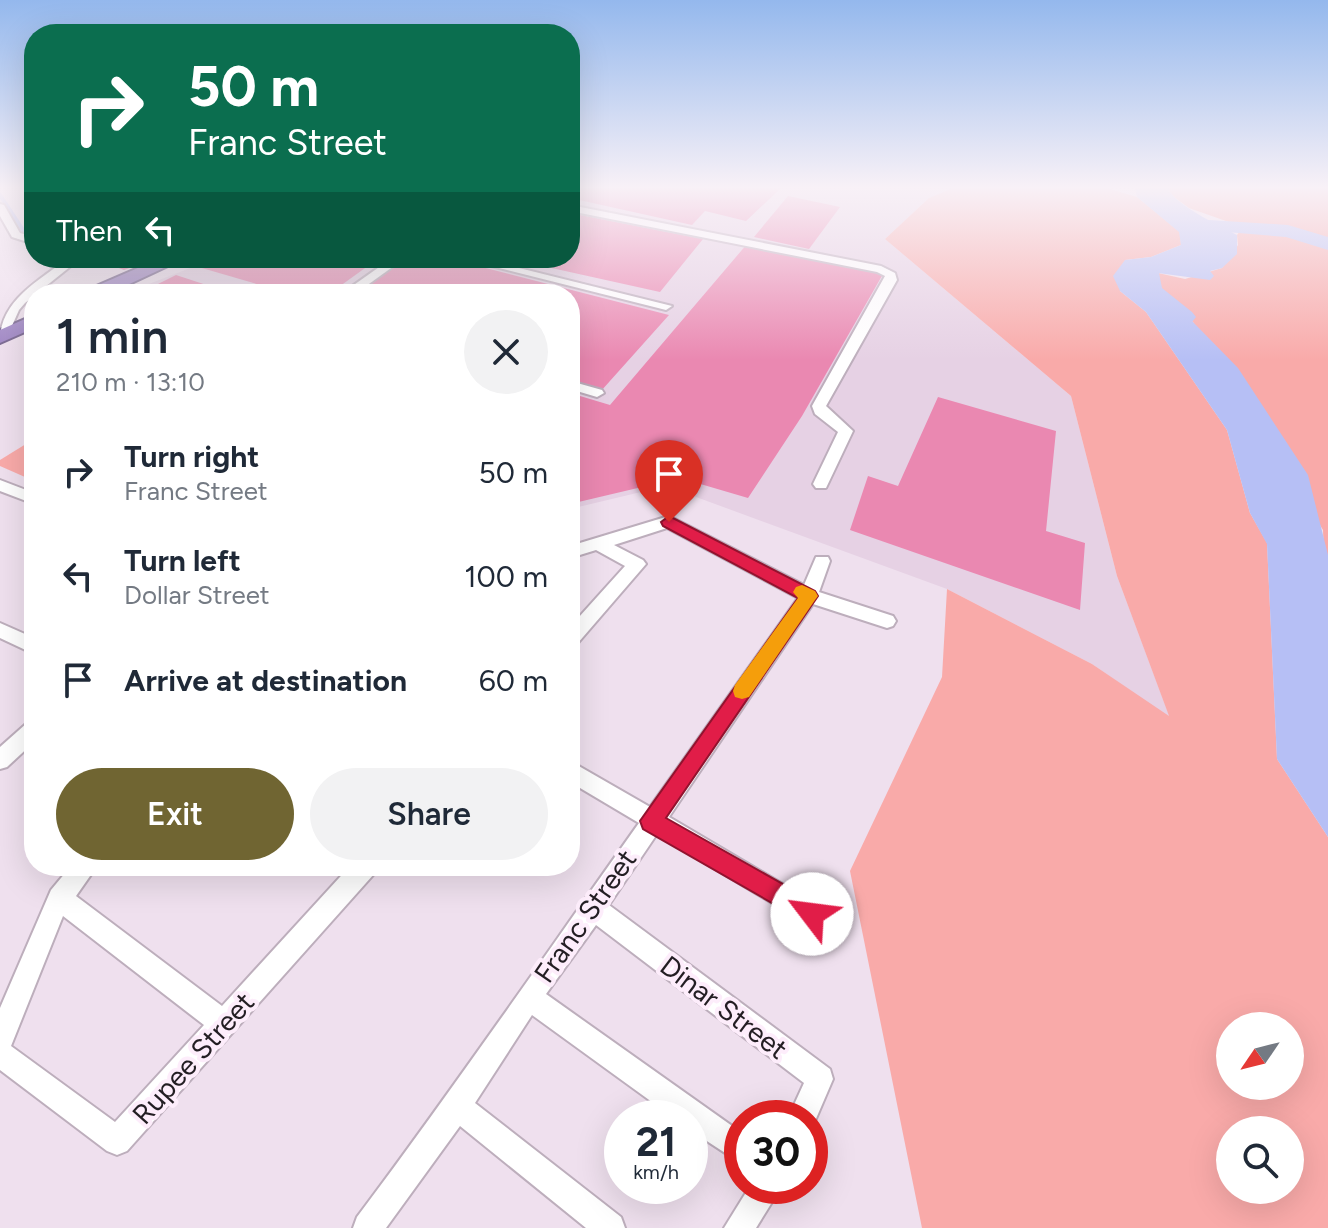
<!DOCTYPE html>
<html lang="en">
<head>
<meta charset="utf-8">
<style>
  :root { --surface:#fff; --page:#f2f2f3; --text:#1f2937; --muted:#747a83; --accent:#706532 }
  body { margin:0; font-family:Figtree,sans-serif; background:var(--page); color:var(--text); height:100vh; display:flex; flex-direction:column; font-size:30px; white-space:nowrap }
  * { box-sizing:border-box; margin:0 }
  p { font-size:26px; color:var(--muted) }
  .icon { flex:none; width:44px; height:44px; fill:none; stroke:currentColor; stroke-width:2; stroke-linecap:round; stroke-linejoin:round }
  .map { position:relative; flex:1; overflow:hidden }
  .panel { position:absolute; left:24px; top:284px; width:556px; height:592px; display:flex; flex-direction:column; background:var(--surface); border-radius:32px; box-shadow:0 8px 32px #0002 }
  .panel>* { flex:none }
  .banner { position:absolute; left:24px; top:24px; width:556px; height:244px; border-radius:32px; box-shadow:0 8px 32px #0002; background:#0b6e4f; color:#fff; overflow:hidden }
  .needle { width:52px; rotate:235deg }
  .controls { position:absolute; left:1216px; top:1012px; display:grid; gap:16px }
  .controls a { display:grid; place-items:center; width:88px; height:88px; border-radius:50%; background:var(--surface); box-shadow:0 8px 32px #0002; font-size:40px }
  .speed { position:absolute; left:604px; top:1100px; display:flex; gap:16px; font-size:40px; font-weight:700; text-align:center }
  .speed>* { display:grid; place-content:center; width:104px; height:104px; border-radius:50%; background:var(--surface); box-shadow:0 8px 32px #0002; line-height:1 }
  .speed small { font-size:20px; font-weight:400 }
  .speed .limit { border:12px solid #d22; background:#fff; color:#111 }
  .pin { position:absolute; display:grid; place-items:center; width:68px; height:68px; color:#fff; margin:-82px -34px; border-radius:50% 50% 50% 0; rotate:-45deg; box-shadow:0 0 8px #0007 }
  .pin .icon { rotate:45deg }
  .me { position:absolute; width:88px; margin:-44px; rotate:300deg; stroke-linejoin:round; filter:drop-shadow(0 0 6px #0008) }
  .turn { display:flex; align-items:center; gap:28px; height:168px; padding:0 32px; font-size:36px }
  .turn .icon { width:104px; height:104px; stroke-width:2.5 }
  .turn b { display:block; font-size:56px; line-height:68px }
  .then { display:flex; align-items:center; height:76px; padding:0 32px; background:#0003; gap:16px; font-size:30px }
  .round { display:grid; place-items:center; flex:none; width:84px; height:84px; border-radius:42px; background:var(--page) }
  .headline { display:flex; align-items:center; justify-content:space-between; height:136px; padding:0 32px }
  h1 { font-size:48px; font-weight:600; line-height:60px }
  .button { display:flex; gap:16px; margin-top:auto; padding:16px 32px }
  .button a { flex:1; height:92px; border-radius:48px; background:var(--accent); color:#fff; font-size:32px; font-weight:600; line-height:92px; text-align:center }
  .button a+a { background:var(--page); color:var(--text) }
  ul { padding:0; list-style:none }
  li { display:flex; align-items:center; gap:24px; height:104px; padding:0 32px }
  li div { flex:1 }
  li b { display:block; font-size:30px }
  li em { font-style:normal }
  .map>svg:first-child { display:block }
  .built { fill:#e6d1e4 }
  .green { fill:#f9aaa9; fill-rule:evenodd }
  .water { fill:#b6bff5 }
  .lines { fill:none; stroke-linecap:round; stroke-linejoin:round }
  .stream { stroke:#b6bff5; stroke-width:4 }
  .river { fill:#b6bff5; fill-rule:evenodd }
  .building { fill:#ea88b1 }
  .minor-casing { stroke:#bdaebc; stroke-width:4 }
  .highway-casing { stroke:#725f8b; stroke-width:4 }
  .minor { fill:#fff; fill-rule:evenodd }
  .highway { fill:#9c82c3; fill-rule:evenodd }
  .route { fill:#e11d48; stroke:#92132f; stroke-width:2 }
  .slow { fill:#f59e0b }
  .labels { text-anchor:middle; stroke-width:8; stroke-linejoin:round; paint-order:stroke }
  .near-street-label { font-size:28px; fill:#231e23; stroke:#fdedfb }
</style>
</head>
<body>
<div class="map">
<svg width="1328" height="1228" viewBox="0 0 1328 1228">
  <rect width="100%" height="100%" fill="#efe0ee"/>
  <!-- built -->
  <polygon class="built" points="570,188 953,188 929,198 885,239 1071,396 1117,576 1170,718 1092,664 947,589 666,486 570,509 570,294 123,294 216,258 570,258"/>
  <!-- green -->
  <g class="green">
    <path d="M953,188H1107L1137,197L1180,232L1181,245L1151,257L1125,260L1120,291L1146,312L1227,430L1250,513L1267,543L1277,759L1328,837V1228H922L850,871L942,677L947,589L1092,664L1169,716L1117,576L1071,396L885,239L929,198ZM1230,1026H1290V1086H1230ZM1230,1130H1290V1190H1230Z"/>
    <polygon points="1169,188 1328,188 1328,674 1323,530 1193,322 1145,283 1145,275 1158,273 1185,279 1222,268 1238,245 1237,235 1243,227 1189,208 1170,194"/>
    <polygon points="34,439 34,481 0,466 0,460"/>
  </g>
  <!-- water -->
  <path class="water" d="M1135,188H1168C1174,205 1221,226 1237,235V254L1222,268L1210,271L1214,276L1210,280L1158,273L1145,275V283L1193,322L1238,368L1308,475L1328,555V837L1277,759L1267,544L1250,513L1227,430L1146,312L1120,291L1113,276L1125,260L1151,257L1181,245L1179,232L1137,197Z"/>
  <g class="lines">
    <!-- stream -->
    <polyline class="stream" points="0,195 25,233 34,237"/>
    <!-- river -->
    <g class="river">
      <polygon points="1209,220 1288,225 1328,237 1328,250 1286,237 1202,230 1199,226 1202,222"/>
      <polygon points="1157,259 1187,259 1198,265 1187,271 1159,273 1162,288 1192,312 1196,317 1192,322 1176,322 1140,291 1137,271 1149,260"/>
    </g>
  </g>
  <!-- building -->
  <g class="building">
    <polygon points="570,188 781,188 746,221 705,211 692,225 570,198"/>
    <polygon points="788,196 840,207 809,249 754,237"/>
    <polygon points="570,213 703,239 660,292 511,259 570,258"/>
    <polygon points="747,244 883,274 802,416 748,498 680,478 570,504 570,393 610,405"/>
    <polygon points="101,258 133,258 143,263 124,270 98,260"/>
    <polygon points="216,258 379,258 329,294 291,294 195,266"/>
    <polygon points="407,258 447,258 669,315 601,391 570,381 570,294 356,294"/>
    <polygon points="176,275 231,293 231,294 138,294"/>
    <polygon points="938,397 1056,431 1046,531 1085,543 1080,610 850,530 868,476 898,486"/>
  </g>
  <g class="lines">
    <defs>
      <g id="minor">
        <polygon points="0,204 4,205 20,233 34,237 34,244 12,237 0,216"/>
        <polygon points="570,205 881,266 895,273 897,280 826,406 853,431 826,488 816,488 813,484 838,432 815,414 812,406 885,276 877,272 570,211"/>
        <path d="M68,258H81L25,303L19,310L7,337L0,341C0,300 39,281 68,258Z"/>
        <polygon points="392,258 405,258 355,294 341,294"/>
        <polygon points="459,258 479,258 672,306 666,310"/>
        <polygon points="570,381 602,390 604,393 597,397 570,389"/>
        <polygon points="0,480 34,493 34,504 0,491"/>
        <path d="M669,516L804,585L816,557H828L830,561L819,592L893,616L896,621L893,626L887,628L813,604L669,817L820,906L824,914L820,922L812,926L804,922L657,834L609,905L830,1069L833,1079L812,1128L810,1118H788L804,1083L596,925L546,994L742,1133V1164L690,1130V1118H674L532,1015L475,1103L621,1217L625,1228H586L460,1126L386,1228H353L357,1217C454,1088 545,955 639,823L570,782V761L650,807L798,598L667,528L614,545L643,560L646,564L577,644L570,646V627L625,566L596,550L570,558V546Z"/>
        <polygon points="0,623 34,638 34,654 0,638"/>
        <polygon points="34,720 34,742 7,767 0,769 0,747 27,723"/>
        <path d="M71,866H97L76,896L222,1006L350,866H377L374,874L127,1151L117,1155L107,1151L0,1070V1008L51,890ZM63,916L204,1025L115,1122L11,1046Z"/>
        <polygon points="750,1186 782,1186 756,1228 724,1228"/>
      </g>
      <g id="highway">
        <polygon points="161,258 185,258 108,294 84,294 87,290"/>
        <polygon points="34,315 34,328 0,343 0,330"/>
      </g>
    </defs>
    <!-- minor casing -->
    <use href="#minor" class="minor-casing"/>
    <!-- highway casing -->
    <use href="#highway" class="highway-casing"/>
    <!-- minor -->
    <use href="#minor" class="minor"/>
    <!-- highway -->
    <use href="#highway" class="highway"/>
  </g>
  <!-- sky -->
  <linearGradient id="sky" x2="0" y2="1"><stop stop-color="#94b8ed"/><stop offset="0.52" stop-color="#f8f1f7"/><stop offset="1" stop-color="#f8f1f7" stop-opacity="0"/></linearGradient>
  <rect width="1328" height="360" fill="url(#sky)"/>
  <!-- route -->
  <polygon class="route" points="669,516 815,591 818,596 666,818 820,905 824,914 820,922 812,926 643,829 640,821 798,598 663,526 661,522"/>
  <!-- slow -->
  <polygon class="slow" points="802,585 815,591 818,596 815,600 749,697 742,699 735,697 733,691 735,685 798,598 793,592 796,587"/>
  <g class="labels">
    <!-- near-street labels -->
    <g class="near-street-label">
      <text transform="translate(585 916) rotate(-55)" y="10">Franc Street</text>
      <text transform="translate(724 1007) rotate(37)" y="10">Dinar Street</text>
      <text transform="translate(193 1058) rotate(-48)" y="10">Rupee Street</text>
    </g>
  </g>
</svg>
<div class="controls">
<a><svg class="needle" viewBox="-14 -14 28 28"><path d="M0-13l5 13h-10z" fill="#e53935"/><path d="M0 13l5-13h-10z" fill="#747a83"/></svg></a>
<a><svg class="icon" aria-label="search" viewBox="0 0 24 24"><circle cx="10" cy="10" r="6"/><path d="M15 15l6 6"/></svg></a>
</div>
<div class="speed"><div>21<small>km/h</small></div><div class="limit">30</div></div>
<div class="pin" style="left:669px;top:522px;background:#d93025"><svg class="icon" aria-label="arrive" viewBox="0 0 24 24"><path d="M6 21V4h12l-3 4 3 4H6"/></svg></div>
<svg class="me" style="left:812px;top:914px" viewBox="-20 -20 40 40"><circle r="19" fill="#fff"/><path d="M0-13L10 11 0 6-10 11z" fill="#e11d48"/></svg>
<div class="banner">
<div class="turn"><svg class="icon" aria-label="right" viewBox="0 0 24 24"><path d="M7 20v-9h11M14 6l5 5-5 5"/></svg><div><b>50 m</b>Franc Street</div></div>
<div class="then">Then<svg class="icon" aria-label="left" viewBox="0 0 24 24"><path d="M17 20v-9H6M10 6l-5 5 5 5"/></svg></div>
</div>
<section class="panel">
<div class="headline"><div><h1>1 min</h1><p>210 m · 13:10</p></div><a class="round"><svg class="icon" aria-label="close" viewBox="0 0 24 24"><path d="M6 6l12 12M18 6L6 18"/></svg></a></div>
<ul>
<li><svg class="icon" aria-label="right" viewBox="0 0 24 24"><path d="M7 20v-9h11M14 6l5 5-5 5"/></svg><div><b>Turn right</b><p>Franc Street</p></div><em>50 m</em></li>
<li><svg class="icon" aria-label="left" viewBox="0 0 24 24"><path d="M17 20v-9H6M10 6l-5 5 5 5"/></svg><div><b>Turn left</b><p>Dollar Street</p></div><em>100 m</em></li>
<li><svg class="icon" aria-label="arrive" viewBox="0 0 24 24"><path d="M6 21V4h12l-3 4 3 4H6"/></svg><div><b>Arrive at destination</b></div><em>60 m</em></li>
</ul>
<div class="button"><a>Exit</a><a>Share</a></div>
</section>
</div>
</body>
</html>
